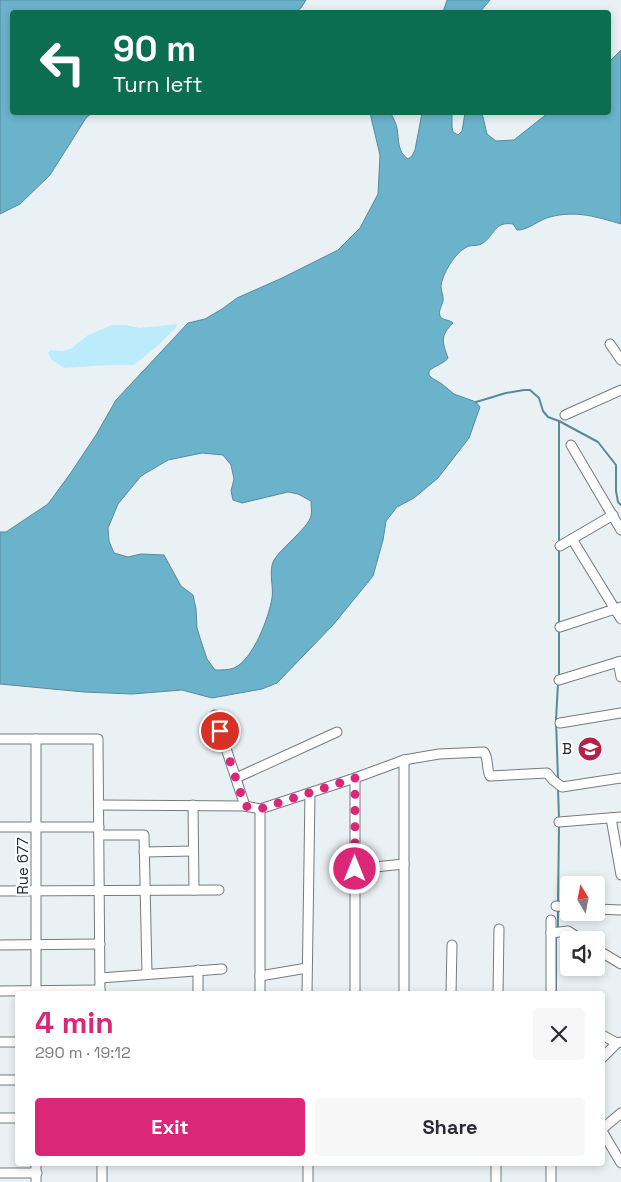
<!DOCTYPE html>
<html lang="en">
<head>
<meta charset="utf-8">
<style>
  :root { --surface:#fff; --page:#f7f7f7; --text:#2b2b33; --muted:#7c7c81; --accent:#db2777 }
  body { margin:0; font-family:"Space Grotesk",sans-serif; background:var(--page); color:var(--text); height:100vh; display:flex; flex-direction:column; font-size:19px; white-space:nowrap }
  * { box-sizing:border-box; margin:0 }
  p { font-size:16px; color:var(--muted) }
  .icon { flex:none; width:28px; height:28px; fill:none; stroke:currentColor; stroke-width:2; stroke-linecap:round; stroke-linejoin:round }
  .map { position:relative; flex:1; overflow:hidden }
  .drawer { position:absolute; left:15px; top:991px; width:590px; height:175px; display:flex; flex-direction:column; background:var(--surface); border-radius:5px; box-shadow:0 2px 8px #0003 }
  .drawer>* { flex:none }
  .guide { position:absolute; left:10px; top:10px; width:601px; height:105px; border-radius:5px; box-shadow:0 2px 8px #0003; background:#0b6e4f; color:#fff; overflow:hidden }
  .needle { width:32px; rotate:350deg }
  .fabs { position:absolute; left:560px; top:876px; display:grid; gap:10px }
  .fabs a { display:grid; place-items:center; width:45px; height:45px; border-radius:5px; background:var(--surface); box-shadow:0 2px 8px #0003; font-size:25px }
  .pin { position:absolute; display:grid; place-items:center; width:42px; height:42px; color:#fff; margin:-21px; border:2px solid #fff; border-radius:50%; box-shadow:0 1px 5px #0007 }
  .me { position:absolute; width:55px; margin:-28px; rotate:0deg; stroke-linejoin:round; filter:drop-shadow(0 0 4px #0008) }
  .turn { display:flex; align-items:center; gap:18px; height:105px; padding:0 20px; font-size:22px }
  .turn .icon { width:65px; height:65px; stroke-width:2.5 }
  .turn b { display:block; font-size:35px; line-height:42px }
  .round { display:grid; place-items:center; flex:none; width:52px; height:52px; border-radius:5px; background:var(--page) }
  .headline { display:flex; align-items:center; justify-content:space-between; height:85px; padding:0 20px }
  h1 { font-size:30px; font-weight:700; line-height:38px; color:var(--accent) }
  .cta { display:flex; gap:10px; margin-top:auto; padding:10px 20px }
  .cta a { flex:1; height:58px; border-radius:5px; background:var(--accent); color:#fff; font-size:20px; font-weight:700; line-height:58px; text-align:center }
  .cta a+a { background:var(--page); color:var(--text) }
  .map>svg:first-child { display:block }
  .green { fill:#bcebfc }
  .water { fill:#6bb3cb; stroke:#578a9b; fill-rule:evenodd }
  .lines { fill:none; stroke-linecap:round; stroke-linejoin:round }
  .stream { stroke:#578a9b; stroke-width:2 }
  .minor-casing { stroke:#757b7d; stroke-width:11 }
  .minor { stroke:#fff; stroke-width:9 }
  .route { stroke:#db2777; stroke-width:9; stroke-dasharray:0 16.2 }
  .labels { text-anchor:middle; stroke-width:4.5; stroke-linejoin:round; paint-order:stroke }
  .poi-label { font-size:15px; fill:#292b2c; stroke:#fbfeff; text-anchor:end }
  .street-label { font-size:15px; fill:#292b2c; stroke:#fbfeff }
</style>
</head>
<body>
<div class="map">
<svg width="621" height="1182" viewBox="0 0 621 1182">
  <rect width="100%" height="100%" fill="#eaf1f4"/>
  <!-- green -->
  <polygon class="green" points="177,324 176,328 155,348 134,365 110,365 64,368 52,360 48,353 50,350 63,351 72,348 88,335 112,325 125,325 140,328"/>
  <!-- water -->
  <g class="water">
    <polygon points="0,0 306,0 301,8 296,12 12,12 12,112 92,113 86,118 50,175 20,204 0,214"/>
    <polygon points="447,0 490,0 480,12 443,12"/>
    <path d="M621,50V224C597,217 576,210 550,217C540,219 527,231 517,230L513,224C494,221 495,235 483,243C478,247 470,244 465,248C454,254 442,275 441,286C441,292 444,296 443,301C442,306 438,311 440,316C443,321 449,319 453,323C440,336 442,341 448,358C445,363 434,366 429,371V375L432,378L442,384L454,394L476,402L480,407L469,438L438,478L414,498L397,507L386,521L383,540L373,576L333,625L277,683L262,689L212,698L182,690L132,694L84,692L0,684V532H6L48,504L70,474L96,435L116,400L188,323L205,319L222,309L237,298L282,278L338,250L360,228L378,194L380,155L370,113H391C393,118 396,123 397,128C399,139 397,152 408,159L412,156L415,150L422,113H452V127L453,132L458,135L462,131L465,113H482L487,134L496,141L514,140L548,113L609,112V62ZM202,453L223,455L231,465L234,479L231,491L233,500L242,503L288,492L298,494L311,501C311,506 312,512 311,516C308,528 281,548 274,560C268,570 274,588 272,598C269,617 253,660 234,668C229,670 221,670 215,670L207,659L201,641L197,628L196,609L193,595L181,586L164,555L141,554L128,557L114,553L109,541L108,528L118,504L141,476L168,460Z"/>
  </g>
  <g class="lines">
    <!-- stream -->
    <g class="stream">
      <polyline points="476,402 506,393 524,390 530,390 539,398 543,411 548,417 559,421 598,442 616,465 616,491 618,502 621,505"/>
      <polyline points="559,544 559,421"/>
      <polyline points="559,624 559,548"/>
      <polyline points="559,676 559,628"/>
      <polyline points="558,779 556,720 558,683"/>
      <polyline points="558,788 559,819"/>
      <polyline points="558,904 559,826"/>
      <polyline points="558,928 558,908"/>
      <polyline points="556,994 556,936"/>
      <polyline points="555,1180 555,1164"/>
    </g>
    <defs>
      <g id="minor">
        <polyline points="610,344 621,360"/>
        <polyline points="565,415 621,390"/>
        <polyline points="571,445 621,530"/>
        <polyline points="572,539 621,619"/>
        <polyline points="560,546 613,515"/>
        <polyline points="560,627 621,607"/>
        <polyline points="618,662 621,677"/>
        <polyline points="559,680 621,661"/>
        <polyline points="215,715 245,806"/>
        <polyline points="560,723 621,713"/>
        <polyline points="0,739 98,739 100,994"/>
        <polyline points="36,739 36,994"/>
        <polyline points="404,760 404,994"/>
        <polyline points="236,778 337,732"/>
        <path d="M99,805L245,806L260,809L355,778L404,760L439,754L484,752C489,759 486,768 490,776L547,773L553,780L562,787L621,778"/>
        <polyline points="193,805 194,890"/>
        <polyline points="611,818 621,875"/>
        <polyline points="559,822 621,817"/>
        <polyline points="0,827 99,827"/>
        <polyline points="99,835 144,835 147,974"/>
        <polyline points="144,852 193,851"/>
        <polyline points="355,869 404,864"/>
        <polyline points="0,891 219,890"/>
        <polyline points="556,906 569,907"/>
        <polyline points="596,909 621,910"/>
        <polyline points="551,920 551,994"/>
        <polyline points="551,933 568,931 582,940"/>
        <polyline points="0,945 100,944"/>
        <polyline points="596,949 621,964"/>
        <polyline points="260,976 307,968"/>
        <polyline points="100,978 222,969"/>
        <polyline points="0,991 100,990"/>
        <polyline points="198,994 198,970"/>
        <polyline points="260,994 260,809"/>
        <polyline points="307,994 310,793"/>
        <polyline points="355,994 355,778"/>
        <polyline points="451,994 452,945"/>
        <polyline points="498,994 499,929"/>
        <polyline points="602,1035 617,1043"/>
        <polyline points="0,1042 18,1042"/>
        <polyline points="602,1058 617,1043 621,1042"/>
        <polyline points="0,1080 18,1080"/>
        <polyline points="0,1118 18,1118"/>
        <polyline points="602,1129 621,1113"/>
        <polyline points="602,1131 621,1163"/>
        <polyline points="36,1164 36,1182"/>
        <polyline points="102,1164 102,1182"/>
        <polyline points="0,1173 37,1173"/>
        <polyline points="308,1182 308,1164"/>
        <polyline points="496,1182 496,1164"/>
        <polyline points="551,1182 551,1164"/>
      </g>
    </defs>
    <!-- minor casing -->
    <use href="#minor" class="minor-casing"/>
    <!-- minor -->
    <use href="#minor" class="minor"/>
  </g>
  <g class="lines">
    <!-- route -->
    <polyline class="route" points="220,731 245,806 260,809 355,778 355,869"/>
  </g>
  <!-- icons -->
  <defs>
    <symbol id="school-disc" viewBox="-11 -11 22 22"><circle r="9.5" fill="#b32148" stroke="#fbfeff"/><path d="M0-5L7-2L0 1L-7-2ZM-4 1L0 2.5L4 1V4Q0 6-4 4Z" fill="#fff"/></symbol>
  </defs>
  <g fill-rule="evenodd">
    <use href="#school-disc" x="576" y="735" width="28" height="28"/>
  </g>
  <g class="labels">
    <!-- poi labels -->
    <g class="poi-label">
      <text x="572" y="754">B</text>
    </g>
    <!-- street labels -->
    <g class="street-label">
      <text transform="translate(23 866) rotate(-90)" y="5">Rue 677</text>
    </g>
  </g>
</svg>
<div class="fabs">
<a><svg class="needle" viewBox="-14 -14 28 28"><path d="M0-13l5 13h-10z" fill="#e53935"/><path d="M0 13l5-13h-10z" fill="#7c7c81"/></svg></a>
<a><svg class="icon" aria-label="sound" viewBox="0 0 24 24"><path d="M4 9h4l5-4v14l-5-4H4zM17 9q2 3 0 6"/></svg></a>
</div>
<div class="pin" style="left:220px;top:731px;background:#d93025"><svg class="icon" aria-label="arrive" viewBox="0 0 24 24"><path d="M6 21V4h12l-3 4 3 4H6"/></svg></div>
<svg class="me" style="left:355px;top:869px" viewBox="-20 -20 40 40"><circle r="17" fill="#db2777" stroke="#fff" stroke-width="3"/><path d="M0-11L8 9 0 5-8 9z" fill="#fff"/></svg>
<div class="guide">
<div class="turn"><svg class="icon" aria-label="left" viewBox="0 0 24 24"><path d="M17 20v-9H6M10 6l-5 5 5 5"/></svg><div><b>90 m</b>Turn left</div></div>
</div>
<section class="drawer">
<div class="headline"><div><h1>4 min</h1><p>290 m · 19:12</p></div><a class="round"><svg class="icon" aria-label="close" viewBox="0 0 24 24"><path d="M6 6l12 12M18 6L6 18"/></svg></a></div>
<div class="cta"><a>Exit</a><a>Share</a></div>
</section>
</div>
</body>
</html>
